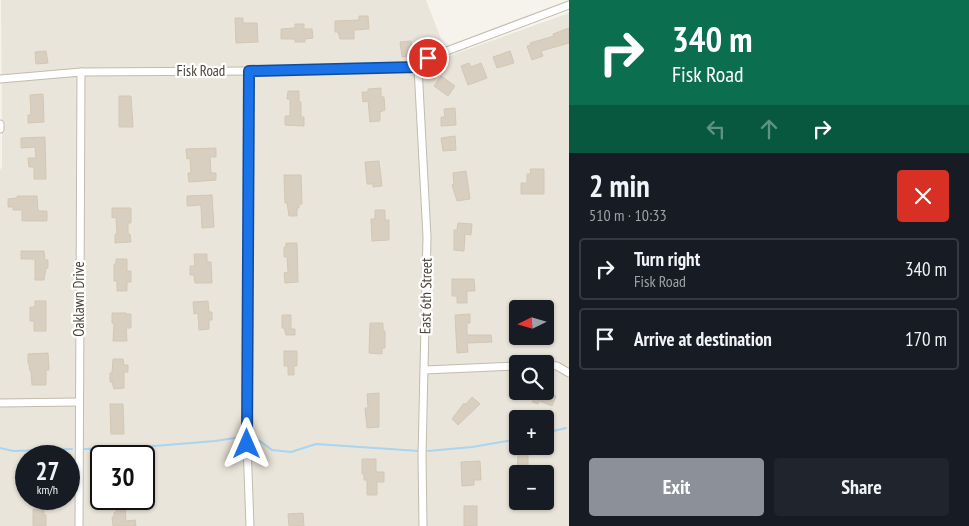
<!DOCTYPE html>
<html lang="en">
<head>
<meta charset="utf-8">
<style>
  :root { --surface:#171b24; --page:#20242c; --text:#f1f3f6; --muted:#9ea1a6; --line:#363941; --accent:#8c9099 }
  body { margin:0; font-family:"PT Sans Narrow",sans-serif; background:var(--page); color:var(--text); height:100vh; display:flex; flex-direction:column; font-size:19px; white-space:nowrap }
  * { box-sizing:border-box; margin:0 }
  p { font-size:16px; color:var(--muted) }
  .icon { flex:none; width:28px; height:28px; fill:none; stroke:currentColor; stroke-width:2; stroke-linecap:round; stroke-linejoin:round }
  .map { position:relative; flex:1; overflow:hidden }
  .side { display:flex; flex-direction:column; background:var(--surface); width:400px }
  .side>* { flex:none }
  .guide { background:#0b6e4f; color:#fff; overflow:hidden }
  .needle { width:32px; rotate:265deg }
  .tools { position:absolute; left:509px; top:300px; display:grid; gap:10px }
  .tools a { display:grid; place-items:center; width:45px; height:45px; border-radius:5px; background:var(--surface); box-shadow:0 1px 4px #0004; font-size:25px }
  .speed { position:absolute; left:15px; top:445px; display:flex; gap:10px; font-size:25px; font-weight:700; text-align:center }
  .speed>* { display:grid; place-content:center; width:65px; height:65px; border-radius:50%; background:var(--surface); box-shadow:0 1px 4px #0004; line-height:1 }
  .speed small { font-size:12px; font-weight:400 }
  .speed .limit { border:2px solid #111; border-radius:8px; background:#fff; color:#111 }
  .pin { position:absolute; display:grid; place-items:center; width:42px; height:42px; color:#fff; margin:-21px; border:2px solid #fff; border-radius:50%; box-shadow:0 1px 5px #0007 }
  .me { position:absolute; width:55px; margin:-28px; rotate:0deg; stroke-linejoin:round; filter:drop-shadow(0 0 4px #0008) }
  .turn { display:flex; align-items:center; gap:18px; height:105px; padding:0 20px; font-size:22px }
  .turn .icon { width:65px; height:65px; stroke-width:2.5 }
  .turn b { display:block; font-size:35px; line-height:42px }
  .lanes { display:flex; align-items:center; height:48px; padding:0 20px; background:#0003; justify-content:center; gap:25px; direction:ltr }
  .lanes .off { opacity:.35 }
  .round { display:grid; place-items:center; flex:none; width:52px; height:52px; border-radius:5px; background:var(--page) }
  .headline { display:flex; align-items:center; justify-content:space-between; height:85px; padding:0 20px }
  h1 { font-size:30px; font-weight:700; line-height:38px }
  .action { display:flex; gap:10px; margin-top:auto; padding:10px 20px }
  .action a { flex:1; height:58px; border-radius:5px; background:var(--accent); color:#fff; font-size:20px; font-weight:700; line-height:58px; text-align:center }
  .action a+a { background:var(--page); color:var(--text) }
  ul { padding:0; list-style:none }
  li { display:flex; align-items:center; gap:15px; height:62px; margin:0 10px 8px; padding:0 10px; border:2px solid var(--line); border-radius:5px }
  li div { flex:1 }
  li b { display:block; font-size:19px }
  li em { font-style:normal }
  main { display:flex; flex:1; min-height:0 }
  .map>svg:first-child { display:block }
  .residential { fill:#eae5da; fill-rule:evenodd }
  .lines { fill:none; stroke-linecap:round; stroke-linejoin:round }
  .stream { stroke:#a9d4f2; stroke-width:2 }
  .building { fill:#d8cfc1; stroke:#d3c7b4 }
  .street-casing { stroke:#c2bbae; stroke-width:9 }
  .street { stroke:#fff; stroke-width:7 }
  .route-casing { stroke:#114b97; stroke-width:12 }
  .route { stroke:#1a73e8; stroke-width:9 }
  .labels { text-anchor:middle; stroke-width:4.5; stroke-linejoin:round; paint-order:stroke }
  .street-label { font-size:15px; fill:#4b4439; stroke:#fff }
</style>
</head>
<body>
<main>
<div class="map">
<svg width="569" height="526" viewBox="0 0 569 526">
  <rect width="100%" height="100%" fill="#f6f3ec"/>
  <!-- residential -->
  <path class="residential" d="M1,0H426L443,44L449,56L569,13V526H0V170L2,167V127ZM518,309H545V336H518ZM518,364H545V391H518ZM518,419H545V446H518ZM26,456H69V499H26ZM101,456H144V499H101ZM518,474H545V501H518Z"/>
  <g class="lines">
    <!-- stream -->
    <g class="stream">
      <polyline points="545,433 566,428"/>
      <polyline points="253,439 260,441 272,450 291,452 316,444 419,451"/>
      <polyline points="0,448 13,451 72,449"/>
      <polyline points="84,449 130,448 215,441 241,437"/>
      <polyline points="428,451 472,447 518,439"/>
    </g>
  </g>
  <!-- building -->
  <g class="building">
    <polygon points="359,16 368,16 369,29 354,30 354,39 340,39 338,32 335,32 335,21 359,20"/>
    <polygon points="235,18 243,18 243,23 257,23 258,42 236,43"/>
    <polygon points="295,24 304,24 304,29 312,29 313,38 305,39 305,42 295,42 295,39 281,39 281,29 295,28"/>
    <polygon points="569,28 569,43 541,51 543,56 532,60 527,46 531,45 530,43 554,36 553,34"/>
    <polygon points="411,41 413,55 402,57 400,42"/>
    <polygon points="46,51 48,63 36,64 35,52"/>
    <polygon points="510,51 514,63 497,68 493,57"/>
    <polygon points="469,63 471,67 481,63 487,78 468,85 461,66"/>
    <polygon points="441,76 455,86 448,96 434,86"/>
    <polygon points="381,88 381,97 384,97 385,110 380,112 380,121 370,122 368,101 363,102 362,92 368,92 368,89"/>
    <polygon points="288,91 299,91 299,102 301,102 301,117 304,117 304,126 285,125 285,116 290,116 290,99 287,99"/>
    <polygon points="43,94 44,122 28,123 28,115 31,115 30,95"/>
    <polygon points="119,96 131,96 133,127 119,127"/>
    <polygon points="455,108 456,125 441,126 441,117 445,117 444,109"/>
    <polygon points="455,136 456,150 443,151 441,138"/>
    <polygon points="45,137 46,179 34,179 34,167 29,167 28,158 36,158 35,147 21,148 21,138"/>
    <polygon points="216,148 216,157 210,157 211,173 216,173 216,180 189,182 188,173 191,173 190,158 187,159 186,149"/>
    <polygon points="379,161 382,186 373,187 373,184 367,184 365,162"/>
    <polygon points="530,169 544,169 544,194 521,194 521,183 527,183 527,174 531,174"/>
    <polygon points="466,171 470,199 457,201 452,185 454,184 453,173"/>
    <polygon points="284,175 301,175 302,204 299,204 299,208 297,208 297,216 289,216 287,203 285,203"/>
    <polygon points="212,195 214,227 202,228 201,205 187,206 187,196"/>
    <polygon points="17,196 37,196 38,211 47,211 47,221 22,221 22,210 13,210 13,207 8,207 8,199 17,198"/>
    <polygon points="112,208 131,208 131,223 128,223 128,234 130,234 131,242 115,243 115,234 117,234 116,217 112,218"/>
    <polygon points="375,210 385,210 385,220 389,220 389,240 372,241 371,219 375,219"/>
    <polygon points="458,223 472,224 471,235 465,234 464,251 454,250 454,230 457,230"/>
    <polygon points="286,243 297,243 298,282 285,283 284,273 288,272 287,257 284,257 284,247 286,247"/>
    <polygon points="21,251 44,251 45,260 48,260 48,268 46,268 44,280 35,280 35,259 21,259"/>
    <polygon points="194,254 207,254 207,262 211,262 212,283 195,283 194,275 190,275 190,266 195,266"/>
    <polygon points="116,259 127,259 127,271 131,271 131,282 127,282 127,291 117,291 117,281 114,281 114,264 116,264"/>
    <polygon points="452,279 474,279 475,291 467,291 467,303 457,303 457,296 452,296"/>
    <polygon points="35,301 46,301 46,331 34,331 34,321 30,321 30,307 35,307"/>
    <polygon points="208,301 209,312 212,312 212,320 209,320 209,329 199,330 198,313 194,314 193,302"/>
    <polygon points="112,313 126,313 126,314 131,314 131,328 126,328 127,341 113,341 114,323 112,323"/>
    <polygon points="470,314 470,323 467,323 467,335 491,335 492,342 467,343 468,352 457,353 455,315"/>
    <polygon points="282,315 291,315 291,329 295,329 295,335 286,335 284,328 282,328"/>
    <polygon points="370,323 383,323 383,331 385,331 385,348 382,348 382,354 369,353"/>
    <polygon points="284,351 297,351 297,366 294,366 294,375 288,375 288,366 284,366"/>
    <polygon points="48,353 49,370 46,370 46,385 32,385 31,371 30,371 29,364 28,363 28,354"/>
    <polygon points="113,359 123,359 124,365 128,365 128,372 124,372 124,388 114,389 112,382 110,382 110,373 112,373"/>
    <polygon points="545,390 556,396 552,406 539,401 538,404 532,402 534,399 529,397 532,391 545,391"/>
    <polygon points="379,393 379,427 367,428 365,408 368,408 367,394"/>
    <polygon points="472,397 480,404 458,425 452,419 464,403 465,405"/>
    <polygon points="110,404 123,404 124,434 111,434"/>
    <polygon points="514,446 524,446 528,451 528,474 517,474 518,455 514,455"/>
    <polygon points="362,459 376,459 376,472 384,472 384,482 377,482 377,495 367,495 367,480 364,480 364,474 362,474"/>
    <polygon points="480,461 481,480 474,480 474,485 462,486 461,462"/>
    <polygon points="125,506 126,521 135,520 136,526 113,526 112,517 114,517 114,513 116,512 116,507"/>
    <rect x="464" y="506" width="13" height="20"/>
    <polygon points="33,509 44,509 44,515 46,515 46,526 33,526"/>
    <polygon points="303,513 304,526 289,526 288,514"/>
  </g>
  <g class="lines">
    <defs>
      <g id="street">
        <polyline points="418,67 427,237 422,456 423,526"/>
        <polyline points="249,71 247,444 250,526"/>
        <polyline points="0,79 81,72 249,71 418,67 428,58 569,5"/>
        <polyline points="0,124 0,129"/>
        <polyline points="545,365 557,366 569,373"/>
        <polyline points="425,370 518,366"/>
        <polyline points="0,403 78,402"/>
        <polyline points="79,526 81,72"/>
      </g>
    </defs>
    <!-- street casing -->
    <use href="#street" class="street-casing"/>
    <!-- street -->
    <use href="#street" class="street"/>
  </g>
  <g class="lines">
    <defs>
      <polyline id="route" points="247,444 249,71 418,67 428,58"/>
    </defs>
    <!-- route casing -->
    <use href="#route" class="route-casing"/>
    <!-- route -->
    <use href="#route" class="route"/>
  </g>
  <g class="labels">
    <!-- street labels -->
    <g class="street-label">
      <text x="201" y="76">Fisk Road</text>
      <text transform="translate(426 296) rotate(-89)" y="5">East 6th Street</text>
      <text transform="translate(79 299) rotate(-90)" y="5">Oaklawn Drive</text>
    </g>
  </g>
</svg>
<div class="tools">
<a><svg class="needle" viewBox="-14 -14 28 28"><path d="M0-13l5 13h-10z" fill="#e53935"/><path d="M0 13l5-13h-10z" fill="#9ea1a6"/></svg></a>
<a><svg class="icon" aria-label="search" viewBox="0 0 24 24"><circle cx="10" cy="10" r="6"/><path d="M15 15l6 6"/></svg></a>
<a>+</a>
<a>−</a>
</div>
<div class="speed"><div>27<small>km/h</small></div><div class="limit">30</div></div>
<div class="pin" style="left:428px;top:58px;background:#d93025"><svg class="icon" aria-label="arrive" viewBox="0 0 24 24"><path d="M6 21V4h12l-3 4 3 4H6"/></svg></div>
<svg class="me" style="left:247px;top:444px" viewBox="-20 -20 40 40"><path d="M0-17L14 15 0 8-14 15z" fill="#1a73e8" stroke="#fff" stroke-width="4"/></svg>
</div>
<section class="side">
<div class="guide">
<div class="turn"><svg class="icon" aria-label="right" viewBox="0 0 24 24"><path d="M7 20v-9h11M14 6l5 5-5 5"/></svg><div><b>340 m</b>Fisk Road</div></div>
<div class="lanes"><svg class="icon off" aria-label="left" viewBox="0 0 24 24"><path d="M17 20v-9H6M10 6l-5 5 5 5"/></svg><svg class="icon off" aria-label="ahead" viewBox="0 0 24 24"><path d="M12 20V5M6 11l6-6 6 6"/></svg><svg class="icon" aria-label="right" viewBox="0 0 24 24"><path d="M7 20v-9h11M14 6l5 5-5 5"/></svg></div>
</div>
<div class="headline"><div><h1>2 min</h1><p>510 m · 10:33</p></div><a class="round" style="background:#d93025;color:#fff"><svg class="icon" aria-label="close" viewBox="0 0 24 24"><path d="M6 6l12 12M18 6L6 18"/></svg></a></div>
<ul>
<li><svg class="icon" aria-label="right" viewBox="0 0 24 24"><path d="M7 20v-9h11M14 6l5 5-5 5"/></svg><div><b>Turn right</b><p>Fisk Road</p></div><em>340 m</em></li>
<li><svg class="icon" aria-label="arrive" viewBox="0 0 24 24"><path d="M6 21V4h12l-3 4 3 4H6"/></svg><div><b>Arrive at destination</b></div><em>170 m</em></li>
</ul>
<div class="action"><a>Exit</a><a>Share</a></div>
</section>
</main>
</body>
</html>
